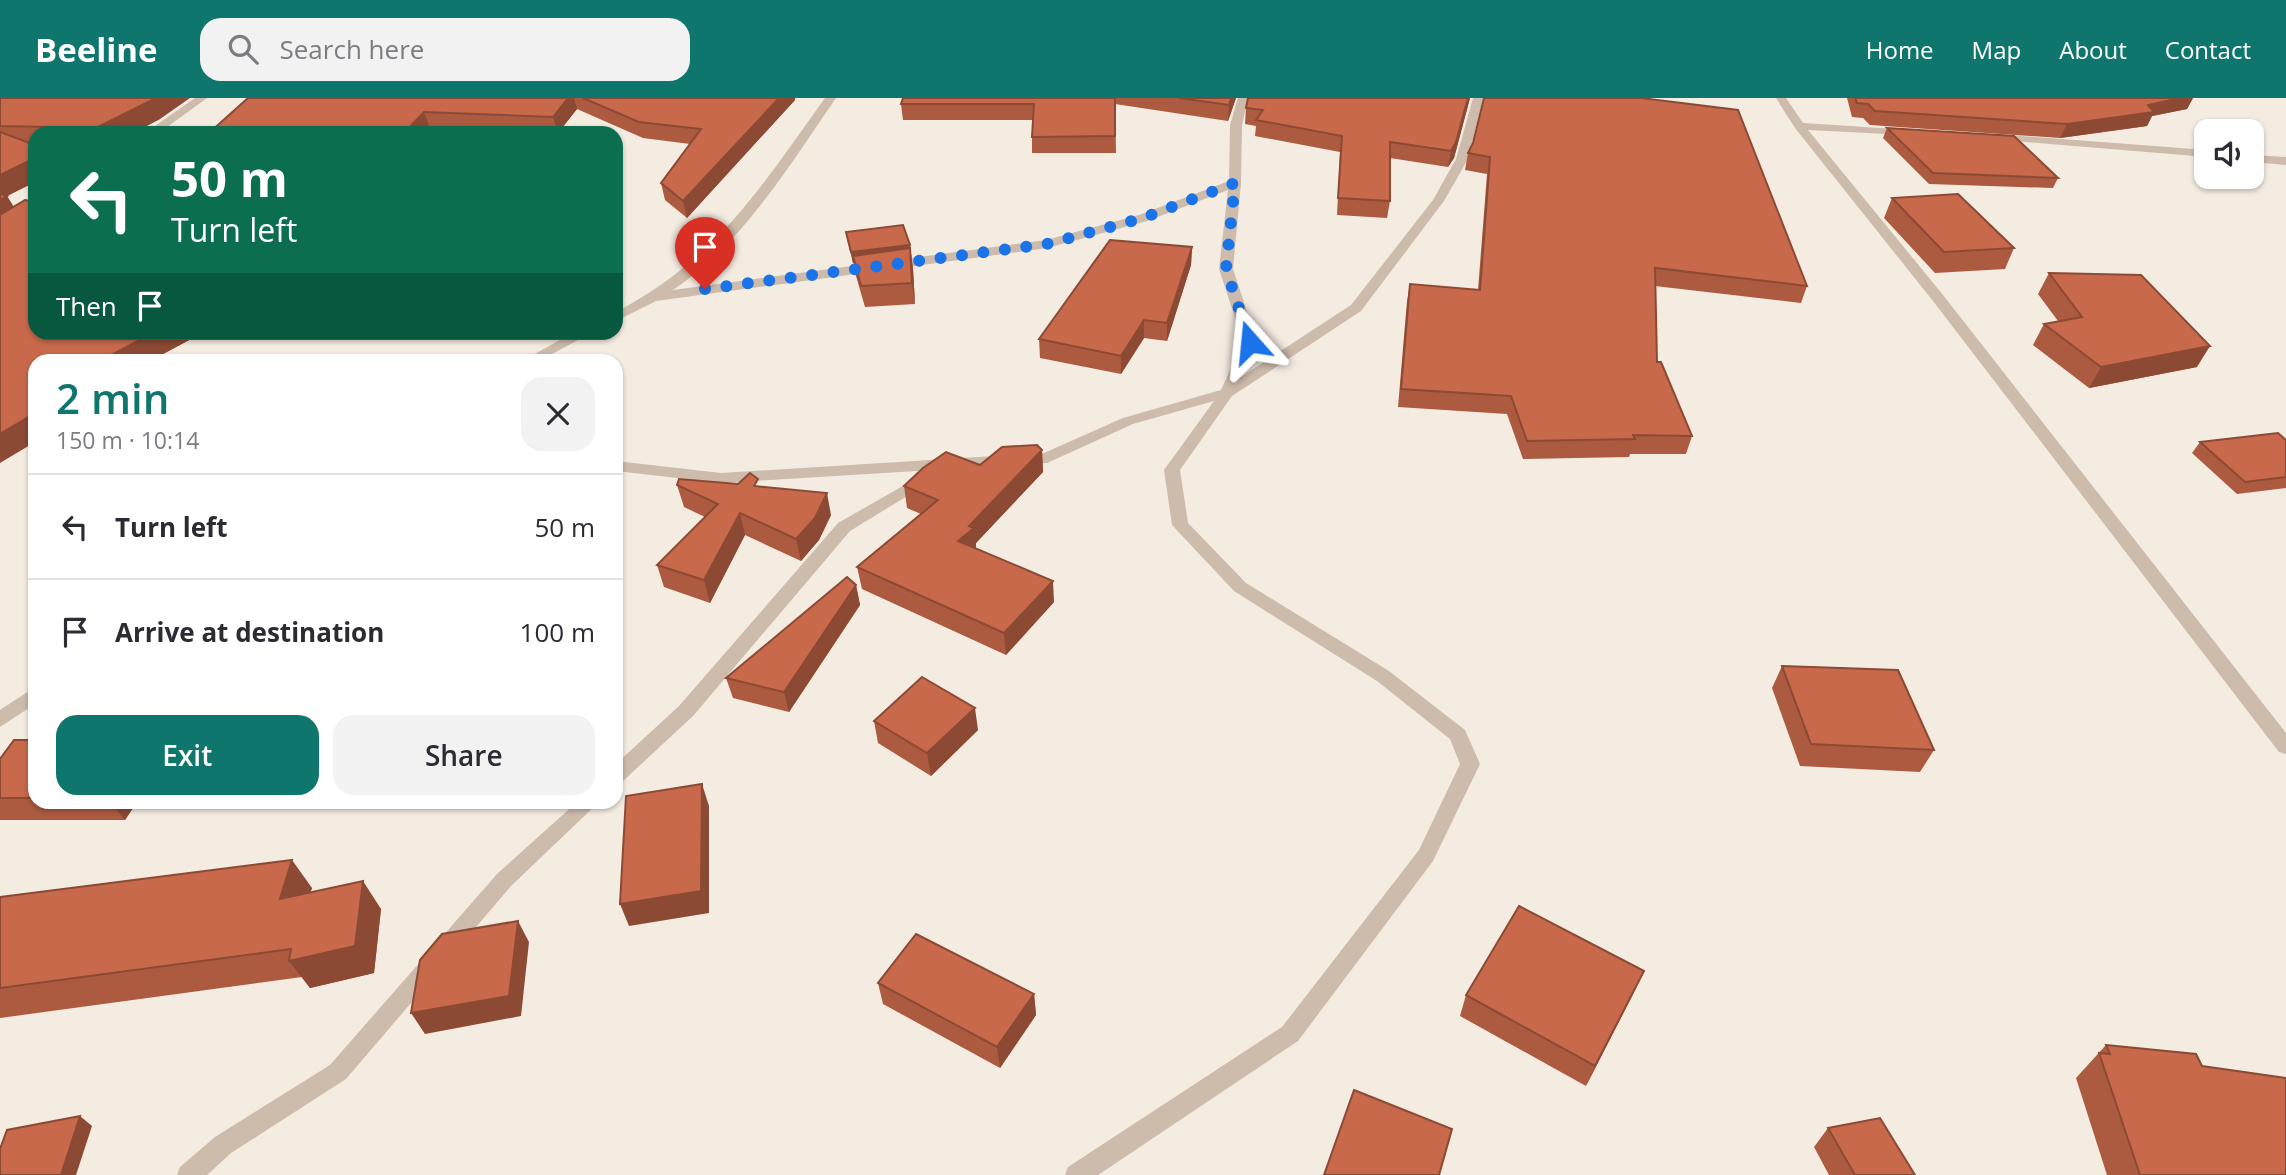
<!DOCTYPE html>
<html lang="en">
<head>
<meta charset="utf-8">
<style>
  :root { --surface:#fff; --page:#f2f2f3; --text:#2b2b33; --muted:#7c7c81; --line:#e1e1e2; --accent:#0f766e }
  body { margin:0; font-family:"Open Sans",sans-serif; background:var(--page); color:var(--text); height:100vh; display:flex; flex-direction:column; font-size:26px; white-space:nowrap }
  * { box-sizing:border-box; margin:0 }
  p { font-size:23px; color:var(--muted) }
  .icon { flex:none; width:38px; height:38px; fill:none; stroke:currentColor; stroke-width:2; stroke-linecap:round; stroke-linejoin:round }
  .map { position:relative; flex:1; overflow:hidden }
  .drawer { position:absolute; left:28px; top:256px; width:595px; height:455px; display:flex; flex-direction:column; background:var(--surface); border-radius:21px; box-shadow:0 2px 5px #0004 }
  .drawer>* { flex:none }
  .guide { position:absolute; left:28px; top:28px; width:595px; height:214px; border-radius:21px; box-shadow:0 2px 5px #0004; background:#0b6e4f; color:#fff; overflow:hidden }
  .buttons { position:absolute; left:2194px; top:21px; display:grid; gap:14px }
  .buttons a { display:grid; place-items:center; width:70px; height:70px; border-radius:14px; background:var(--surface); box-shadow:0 2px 5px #0004; font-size:35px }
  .pin { position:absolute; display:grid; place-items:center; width:60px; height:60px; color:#fff; margin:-72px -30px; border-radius:50% 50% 50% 0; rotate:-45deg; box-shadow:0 0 7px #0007 }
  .pin .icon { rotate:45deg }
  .me { position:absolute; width:77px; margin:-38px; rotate:342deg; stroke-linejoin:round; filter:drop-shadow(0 0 5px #0008) }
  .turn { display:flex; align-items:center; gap:24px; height:147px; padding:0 28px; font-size:32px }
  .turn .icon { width:91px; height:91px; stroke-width:2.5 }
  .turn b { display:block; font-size:49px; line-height:60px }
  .then { display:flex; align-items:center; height:66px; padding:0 28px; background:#0003; gap:14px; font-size:26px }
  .round { display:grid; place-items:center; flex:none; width:74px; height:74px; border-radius:21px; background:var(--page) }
  .summary { display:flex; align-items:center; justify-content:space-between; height:119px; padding:0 28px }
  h1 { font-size:42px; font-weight:600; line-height:52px; color:var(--accent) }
  .action { display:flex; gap:14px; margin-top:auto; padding:14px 28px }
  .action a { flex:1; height:80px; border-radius:21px; background:var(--accent); color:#fff; font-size:28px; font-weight:600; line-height:80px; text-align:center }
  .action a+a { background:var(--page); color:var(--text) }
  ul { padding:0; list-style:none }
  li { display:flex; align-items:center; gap:21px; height:105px; padding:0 28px; border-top:2px solid var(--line) }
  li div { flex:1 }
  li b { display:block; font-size:26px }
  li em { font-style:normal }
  header { display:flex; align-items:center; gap:42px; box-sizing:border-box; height:98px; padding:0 35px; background:var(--accent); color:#fff }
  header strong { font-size:33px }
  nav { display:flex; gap:38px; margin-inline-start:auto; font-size:24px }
  .search { width:490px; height:63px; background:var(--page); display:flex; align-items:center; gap:18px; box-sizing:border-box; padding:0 24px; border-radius:21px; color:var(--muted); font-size:26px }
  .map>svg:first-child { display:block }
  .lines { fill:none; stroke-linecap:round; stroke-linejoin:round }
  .minor { fill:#cdbbac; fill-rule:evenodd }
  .wall { fill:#ac5a40 }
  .shaded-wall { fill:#8c4a34 }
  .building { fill:#c8694b; stroke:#8c4a34; stroke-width:2 }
  .route { stroke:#1a73e8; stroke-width:12; stroke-dasharray:0 21.6 }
</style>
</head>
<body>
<header>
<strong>Beeline</strong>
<div class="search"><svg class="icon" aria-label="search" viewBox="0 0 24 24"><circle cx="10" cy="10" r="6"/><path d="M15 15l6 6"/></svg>Search here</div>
<nav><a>Home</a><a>Map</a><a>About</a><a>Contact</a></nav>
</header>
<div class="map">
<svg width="2286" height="1077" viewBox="0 0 2286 1077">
  <rect width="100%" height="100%" fill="#f4ebe1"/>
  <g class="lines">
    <!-- minor -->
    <g class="minor">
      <polygon points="195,0 207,0 159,35 145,35"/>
      <path d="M825,0H836C789,68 743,145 673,192L1046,142L1139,117L1229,83L1230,27L1238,0H1248L1242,27L1241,85L1233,171L1257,244L1241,279L1351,207L1433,102L1456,61L1473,0H1483L1468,61L1444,103L1361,213L1232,298L1180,372L1188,425L1246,485L1389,573L1465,632L1480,666L1433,763L1298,943L1098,1077H1065L1068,1069L1282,929L1419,752L1460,666L1450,641L1377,583L1234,493L1172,427L1164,372L1214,303L1133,326L1047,365L721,385L616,373V363L721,375L1044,355L1123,320L1221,292L1243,244L1219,171L1228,92L1147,123L1047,150L656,203L616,223V214C717,161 761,89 825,0Z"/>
      <polygon points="1776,0 1786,0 1803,25 1911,32 1911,36 1907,37 1808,32 1943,197 2286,635 2286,656 2279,654 1933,203 1795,30"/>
      <polygon points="1994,36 2207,52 2207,59 1990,41 1990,37"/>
      <polygon points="2252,57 2286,59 2286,67 2252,64"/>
      <polygon points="574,234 593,234 541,262 524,262"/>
      <polygon points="924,376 930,378 932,381 930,384 850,433 693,618 623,683 616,685 616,666 679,608 838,425"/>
      <polygon points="35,589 35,606 0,629 0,612"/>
      <polygon points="577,704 599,704 511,788 346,981 231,1055 207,1077 177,1077 180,1069 215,1039 330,967 497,776"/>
    </g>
  </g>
  <!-- wall -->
  <g class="wall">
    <polygon points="0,0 160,21 133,35 35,35 35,84 7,98 14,109 35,234 204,234 152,262 35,262 0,365"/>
    <polygon points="248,0 795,0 795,2 687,120 665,102 661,85 690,46 643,40 577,11 558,35 430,30"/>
    <polygon points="903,0 1236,0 1228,23 1115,6 1116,55 1032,55 1032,39 1033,22 903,22 901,6"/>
    <polygon points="1248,0 1470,0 1454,60 1448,69 1390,60 1390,103 1387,120 1337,117 1340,54 1255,38 1256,28 1245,26 1246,10"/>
    <polygon points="1847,0 2193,0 2187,11 2152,18 2147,28 2060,40 1870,27 1863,20 1852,19"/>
    <polygon points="1887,30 2058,80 2053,90 1929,86 1883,40"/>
    <polygon points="1473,45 1807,188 1801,205 1655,188 1657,264 1692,338 1686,356 1630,356 1629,359 1523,361 1507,316 1398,309 1407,203 1410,186 1478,192 1487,76 1465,72 1468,55"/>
    <polygon points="1892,100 2014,150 2005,171 1935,175 1884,120"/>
    <polygon points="846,134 910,147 913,171 915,206 865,209 856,178 854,165 853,165 848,145"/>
    <polygon points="1192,149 1191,167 1167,243 1144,240 1121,276 1040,260 1039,241"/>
    <polygon points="2049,175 2197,269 2089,290 2033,247 2044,226 2058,223 2038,196"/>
    <polygon points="2286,342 2286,390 2237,396 2192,355 2200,344"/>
    <polygon points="1042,352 1043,374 976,445 976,450 1054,504 1006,557 862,491 857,469 921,416 907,410 904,388"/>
    <polygon points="677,387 760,388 831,417 819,442 801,463 745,437 710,505 664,489 657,467 705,419 684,409"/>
    <polygon points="856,487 860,507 789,614 733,600 726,580"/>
    <polygon points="1782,568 1934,652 1920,674 1800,668 1772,590"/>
    <polygon points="874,623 978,632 931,678 878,645"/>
    <polygon points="35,642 35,704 137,704 125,722 0,722 0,661"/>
    <polygon points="312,790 310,794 381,811 374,875 310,890 302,879 0,920 0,799"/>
    <polygon points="878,885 1034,896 1036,917 1000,970 883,906"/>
    <polygon points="1634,894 1586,988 1460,918 1466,897"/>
    <polygon points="2106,947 2202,968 2286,1077 2107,1077 2076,980"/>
    <polygon points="1828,1030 1915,1077 1829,1077 1814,1049"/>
  </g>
  <!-- shaded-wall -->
  <g class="shaded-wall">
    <polygon points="156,0 190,0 160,21 133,35 98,35 96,30"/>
    <polygon points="568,0 574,0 577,11 558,35 553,19"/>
    <polygon points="779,0 795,0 795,2 687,120 683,103"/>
    <polygon points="1231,0 1236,0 1228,23 1229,7"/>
    <polygon points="1468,0 1470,0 1454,60 1448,69 1451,53"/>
    <polygon points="2180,0 2193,0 2187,11 2152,18 2147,28 2060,40 2067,26"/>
    <polygon points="424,14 430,30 425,35 404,35"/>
    <polygon points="35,60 35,84 7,98 18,117 0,128 0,77"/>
    <polygon points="910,147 913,171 915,206 912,185 853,158 854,165 853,165 851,154"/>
    <polygon points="1192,149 1191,167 1167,243 1167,225"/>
    <polygon points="1144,222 1144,240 1121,276 1121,258"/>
    <polygon points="155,234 204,234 152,262 102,262"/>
    <polygon points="2210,248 2197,269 2089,290 2101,269"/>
    <polygon points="35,315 35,344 0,365 0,336"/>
    <polygon points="1042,352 1043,374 976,445 976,452 958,443 969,428"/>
    <polygon points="827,395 831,417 819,442 801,463 796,441"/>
    <polygon points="740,415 745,437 710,505 704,482"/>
    <polygon points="1053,483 1054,504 1006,557 1004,535"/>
    <polygon points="856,487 860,507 789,614 784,594"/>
    <polygon points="975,610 978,632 931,678 927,655"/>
    <polygon points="702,686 709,708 709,815 629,828 620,806"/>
    <polygon points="110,704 137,704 125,722"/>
    <polygon points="292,762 312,790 300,828 280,801"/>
    <polygon points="363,783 381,811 374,875 310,890 289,863"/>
    <polygon points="518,823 529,844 521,918 425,936 411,915"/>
    <polygon points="1644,873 1634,894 1586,988 1595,968"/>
    <polygon points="1034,896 1036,917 1000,970 997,949"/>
    <polygon points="80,1018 92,1028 76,1077 61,1077"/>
  </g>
  <!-- building -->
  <g class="building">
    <polygon points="0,0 156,0 96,30 0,28"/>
    <polygon points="248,0 568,0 553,19 424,14 404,35 209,35"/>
    <polygon points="583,0 779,0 683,103 661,85 701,31 639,24"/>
    <polygon points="903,0 1115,0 1115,38 1032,39 1034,6 901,6"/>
    <polygon points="1179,0 1231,0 1229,7"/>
    <polygon points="1248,0 1468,0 1456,44 1451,53 1390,44 1390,103 1338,100 1342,38 1256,22 1263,12 1246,10"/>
    <polygon points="1484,0 1641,0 1738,12 1807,188 1655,170 1657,264 1661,264 1692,338 1633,337 1635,341 1527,343 1511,298 1401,291 1410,186 1480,192 1490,59 1468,55 1473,45"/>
    <polygon points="1855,0 2180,0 2148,7 2154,14 2067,26 1875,13 1868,6 1857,5"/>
    <polygon points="1887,30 2014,38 2058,80 1933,75"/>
    <polygon points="0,34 35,47 35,60 0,77"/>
    <polygon points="0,96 7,98 0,102"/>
    <polygon points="1958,96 2014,150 1944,154 1892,100"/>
    <polygon points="25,102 35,104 35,234 155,234 102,262 35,262 35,315 0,336 0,117"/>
    <polygon points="903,127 910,147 851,154 846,134"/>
    <polygon points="1110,142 1192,149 1167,225 1144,222 1121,258 1039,241"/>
    <polygon points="910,150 912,185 861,188 853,158"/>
    <polygon points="2049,175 2141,177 2210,248 2101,269 2044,226 2082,219"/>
    <polygon points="2278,335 2286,342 2286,379 2245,384 2200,344"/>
    <polygon points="1037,347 1042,352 969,428 974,430 958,443 1053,483 1004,535 857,469 938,402 904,388 923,370 946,354 980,367 1002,349"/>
    <polygon points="750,375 758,381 754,388 827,395 815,420 796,441 740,415 704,482 657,467 718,406 677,387 679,381 738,386"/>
    <polygon points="847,479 856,487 784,594 726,580"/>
    <polygon points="1782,568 1898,572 1934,652 1811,646"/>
    <polygon points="922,579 975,610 927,655 874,623"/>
    <polygon points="14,642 35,642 35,700 0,700 0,661"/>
    <polygon points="702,686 701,793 620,806 626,698"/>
    <polygon points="292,762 280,801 363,783 355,848 289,863 291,851 0,890 0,799"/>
    <polygon points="1519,808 1644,873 1595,968 1466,897"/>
    <polygon points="518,823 509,898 411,915 420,862 442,836"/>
    <polygon points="916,836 1034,896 997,949 878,885"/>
    <polygon points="2106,947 2196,956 2202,968 2286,980 2286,1077 2140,1077 2099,955 2110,956"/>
    <polygon points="1354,992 1452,1031 1439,1077 1324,1077"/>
    <polygon points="80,1018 61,1077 0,1077 0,1051 7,1032"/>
    <polygon points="1880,1020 1915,1077 1855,1077 1828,1030"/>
  </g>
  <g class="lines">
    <!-- route -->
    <polyline class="route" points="705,191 1047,146 1143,120 1235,85 1226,171 1250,244"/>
  </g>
</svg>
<div class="buttons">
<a><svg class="icon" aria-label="sound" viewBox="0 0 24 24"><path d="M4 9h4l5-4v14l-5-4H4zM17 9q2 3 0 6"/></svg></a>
</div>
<div class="pin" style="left:705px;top:191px;background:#d93025"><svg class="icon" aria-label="arrive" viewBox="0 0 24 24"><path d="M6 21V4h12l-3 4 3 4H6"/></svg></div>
<svg class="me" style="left:1250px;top:244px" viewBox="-20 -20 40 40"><path d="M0-17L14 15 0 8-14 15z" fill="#1a73e8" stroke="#fff" stroke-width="4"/></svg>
<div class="guide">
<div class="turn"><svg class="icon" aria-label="left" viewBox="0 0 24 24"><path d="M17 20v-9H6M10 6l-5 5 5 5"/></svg><div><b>50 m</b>Turn left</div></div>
<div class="then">Then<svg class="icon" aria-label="arrive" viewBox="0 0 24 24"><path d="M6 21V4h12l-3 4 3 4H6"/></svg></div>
</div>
<section class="drawer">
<div class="summary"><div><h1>2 min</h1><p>150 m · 10:14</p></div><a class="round"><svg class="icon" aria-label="close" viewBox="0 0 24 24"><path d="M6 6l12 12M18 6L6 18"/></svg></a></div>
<ul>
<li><svg class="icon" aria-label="left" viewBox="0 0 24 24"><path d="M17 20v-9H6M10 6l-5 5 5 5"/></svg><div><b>Turn left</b></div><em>50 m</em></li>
<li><svg class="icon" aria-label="arrive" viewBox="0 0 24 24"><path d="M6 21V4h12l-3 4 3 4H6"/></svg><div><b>Arrive at destination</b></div><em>100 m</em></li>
</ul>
<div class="action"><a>Exit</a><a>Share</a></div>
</section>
</div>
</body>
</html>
